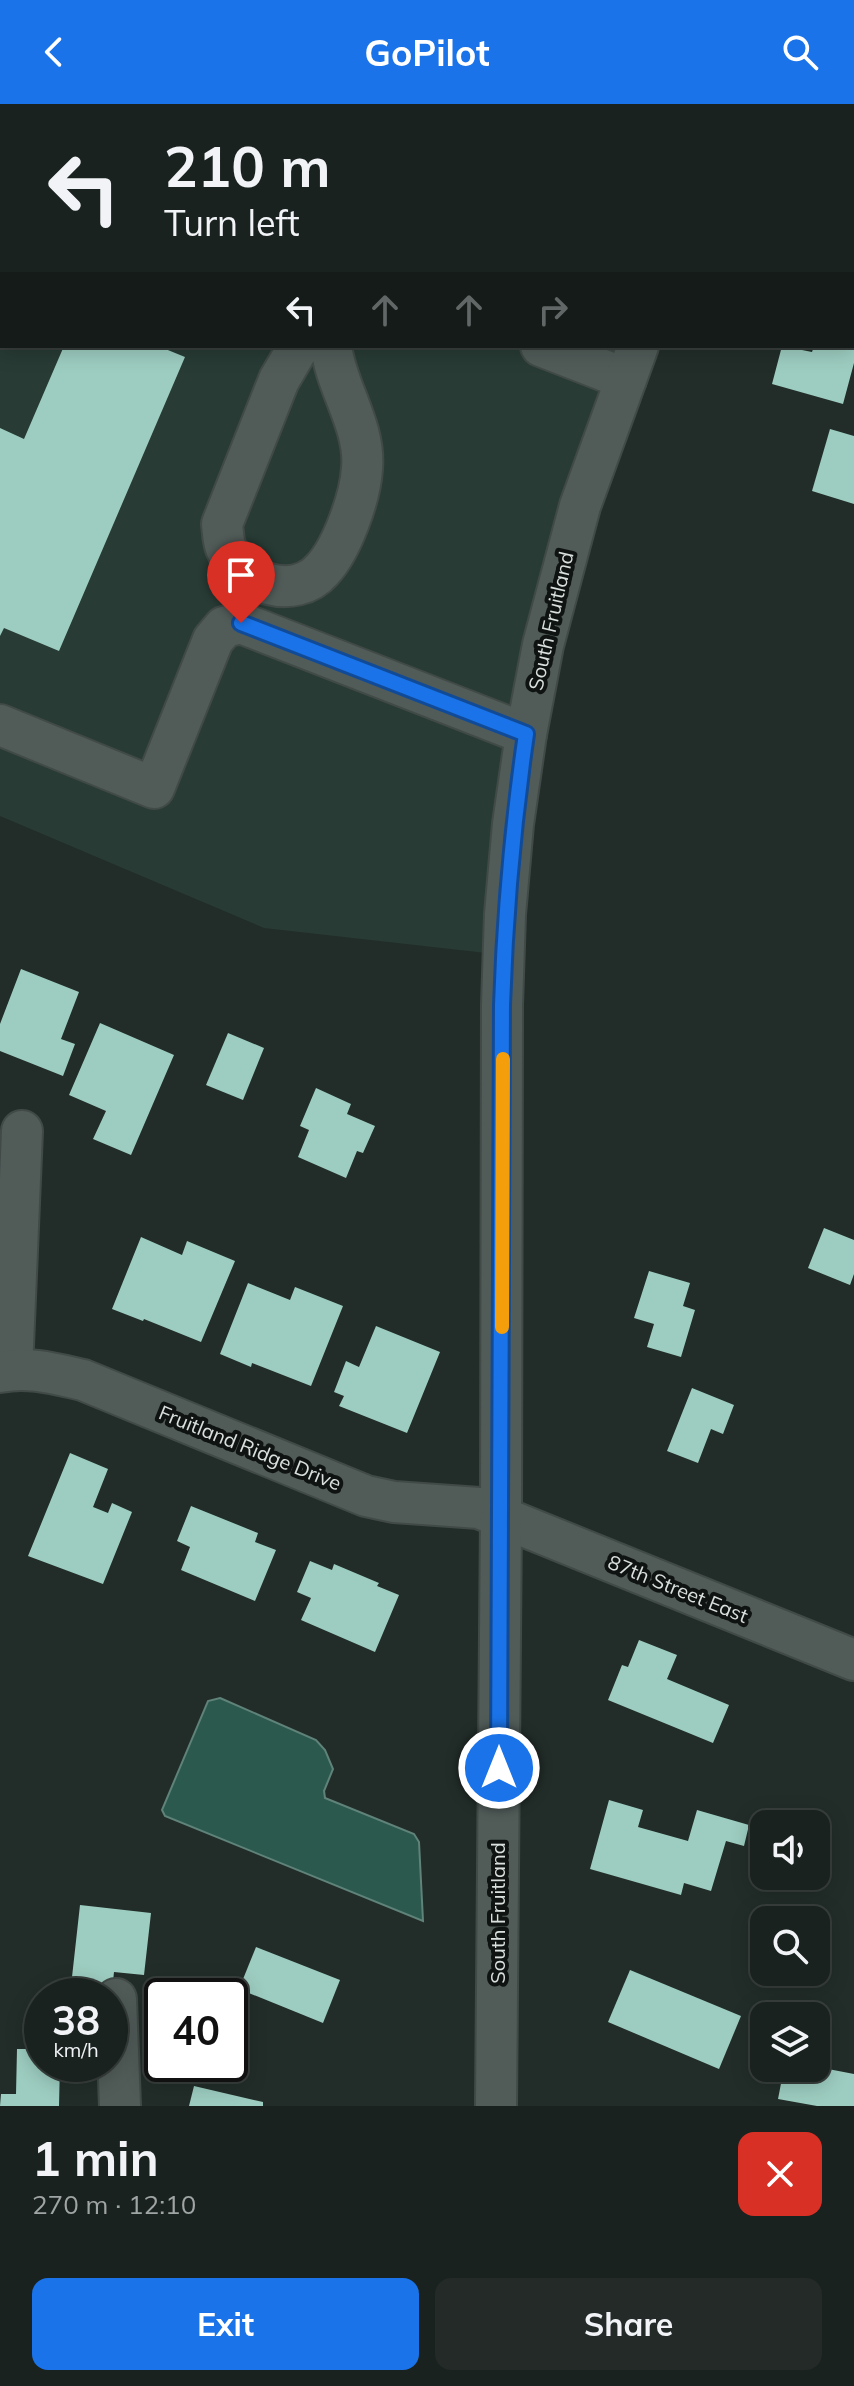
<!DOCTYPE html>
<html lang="en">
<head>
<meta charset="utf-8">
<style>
  :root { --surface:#1a221f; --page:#232a28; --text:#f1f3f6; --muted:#9fa4a4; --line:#383f3d; --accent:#1a73e8 }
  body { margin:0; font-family:Mulish,sans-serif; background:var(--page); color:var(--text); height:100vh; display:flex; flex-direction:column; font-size:30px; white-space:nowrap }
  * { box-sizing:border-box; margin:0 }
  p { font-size:26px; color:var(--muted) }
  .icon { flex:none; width:44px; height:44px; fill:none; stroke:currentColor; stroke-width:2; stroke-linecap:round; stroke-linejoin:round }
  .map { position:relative; height:2002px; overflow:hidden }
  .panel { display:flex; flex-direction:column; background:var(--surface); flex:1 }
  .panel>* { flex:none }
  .hud { position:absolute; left:0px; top:0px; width:854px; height:244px; box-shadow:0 4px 20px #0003,0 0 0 2px var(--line); background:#1a221f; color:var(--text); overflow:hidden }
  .buttons { position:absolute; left:750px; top:1706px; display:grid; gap:16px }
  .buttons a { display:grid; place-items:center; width:80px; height:80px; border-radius:16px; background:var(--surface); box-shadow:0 4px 20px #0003,0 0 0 2px var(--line); font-size:40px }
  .speed { position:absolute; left:24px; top:1874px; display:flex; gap:16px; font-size:40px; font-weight:700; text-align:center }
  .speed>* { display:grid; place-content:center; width:104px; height:104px; border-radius:50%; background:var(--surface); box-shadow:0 4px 20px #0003,0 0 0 2px var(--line); line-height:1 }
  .speed small { font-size:20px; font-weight:400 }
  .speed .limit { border:4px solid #111; border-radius:12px; background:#fff; color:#111 }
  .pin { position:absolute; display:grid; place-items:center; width:68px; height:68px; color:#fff; margin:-82px -34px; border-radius:50% 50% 50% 0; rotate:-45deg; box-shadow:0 0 8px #0007 }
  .pin .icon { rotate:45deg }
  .me { position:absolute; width:88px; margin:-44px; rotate:0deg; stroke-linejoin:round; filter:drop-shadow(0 0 6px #0008) }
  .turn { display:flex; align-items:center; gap:28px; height:168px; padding:0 32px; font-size:36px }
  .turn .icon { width:104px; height:104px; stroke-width:2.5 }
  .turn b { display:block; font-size:56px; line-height:68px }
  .lanes { display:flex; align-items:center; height:76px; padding:0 32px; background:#0003; justify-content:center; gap:40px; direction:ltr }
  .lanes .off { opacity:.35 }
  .round { display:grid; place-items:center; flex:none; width:84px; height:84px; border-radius:16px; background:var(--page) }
  .head { display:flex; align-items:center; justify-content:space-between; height:136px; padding:0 32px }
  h1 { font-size:48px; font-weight:700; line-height:60px }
  .button { display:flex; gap:16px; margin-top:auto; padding:16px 32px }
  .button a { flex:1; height:92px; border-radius:16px; background:var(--accent); color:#fff; font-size:32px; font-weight:700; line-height:92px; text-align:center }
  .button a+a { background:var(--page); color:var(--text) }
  header { display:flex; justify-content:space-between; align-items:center; height:104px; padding:0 32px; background:var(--accent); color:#fff; font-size:36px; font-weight:700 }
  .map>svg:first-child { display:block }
  .built { fill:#283b35 }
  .green { fill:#193d34 }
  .water { fill:#2b594e; stroke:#5f8279; stroke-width:2 }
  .building { fill:#9dcdc0 }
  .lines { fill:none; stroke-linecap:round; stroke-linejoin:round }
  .minor-casing { stroke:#414a47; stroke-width:44 }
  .minor { stroke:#515c59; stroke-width:40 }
  .route-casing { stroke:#114b97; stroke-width:20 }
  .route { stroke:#1a73e8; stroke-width:14 }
  .slow { stroke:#f59e0b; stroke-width:14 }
  .labels { text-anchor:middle; stroke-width:8; stroke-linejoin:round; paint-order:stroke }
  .street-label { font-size:20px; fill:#d9e0de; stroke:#0f1412 }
</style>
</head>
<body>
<header><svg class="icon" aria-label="back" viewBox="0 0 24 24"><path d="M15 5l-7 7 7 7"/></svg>GoPilot<svg class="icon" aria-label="search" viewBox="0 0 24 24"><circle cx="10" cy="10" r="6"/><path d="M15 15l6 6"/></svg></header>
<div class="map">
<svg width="854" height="2002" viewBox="0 0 854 2002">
  <rect width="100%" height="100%" fill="#222d29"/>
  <!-- built -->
  <polygon class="built" points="0,0 475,0 474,2 2,2 2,242 638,242 592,366 504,851 264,824 0,712"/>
  <!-- green -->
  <g class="green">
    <polygon points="252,0 439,0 438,2 256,2"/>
    <polygon points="475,0 748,0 747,2 474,2"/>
  </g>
  <!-- water -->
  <polygon class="water" points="220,1594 316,1636 325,1646 333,1665 324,1687 325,1694 414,1730 419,1738 423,1817 165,1712 162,1706 208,1597"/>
  <!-- building -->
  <g class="building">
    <polygon points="64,242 158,242 185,253 59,547 4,524 0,532 0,324 24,335"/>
    <polygon points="782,242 812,248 814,242 854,242 854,259 843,300 772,280"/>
    <polygon points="830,325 854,332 854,400 812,387"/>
    <polygon points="21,865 79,888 61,935 75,940 63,972 0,947 0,920"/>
    <polygon points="100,919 174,951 131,1051 93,1035 106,1007 69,991"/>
    <polygon points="228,929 264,944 243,996 206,981"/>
    <polygon points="316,984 351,1000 347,1010 375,1022 363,1049 357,1047 346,1074 298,1053 309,1026 300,1022"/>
    <polygon points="824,1124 854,1136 854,1170 850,1181 808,1164"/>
    <polygon points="141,1133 182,1151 187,1137 235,1157 201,1238 144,1215 143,1217 112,1205"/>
    <polygon points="649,1167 690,1179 683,1202 695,1206 681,1253 647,1243 654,1220 634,1214"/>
    <polygon points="248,1179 290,1196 295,1183 343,1202 311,1282 252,1259 251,1263 220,1250"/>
    <polygon points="376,1222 440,1248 407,1329 339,1302 344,1292 334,1288 346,1257 359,1263"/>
    <polygon points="692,1284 734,1301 723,1330 711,1325 698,1359 667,1347"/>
    <polygon points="70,1349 108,1365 93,1403 108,1409 112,1399 132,1408 103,1480 28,1452"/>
    <polygon points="191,1402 258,1429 255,1438 276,1446 255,1497 181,1466 190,1443 177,1437"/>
    <polygon points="310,1457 332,1466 334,1460 379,1479 377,1482 399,1491 375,1548 301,1516 311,1494 297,1488"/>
    <polygon points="639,1536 677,1551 667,1575 729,1601 713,1639 608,1596 622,1561 628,1563"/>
    <polygon points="609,1696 643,1706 638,1723 688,1737 697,1706 749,1721 744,1742 726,1737 711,1787 684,1779 681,1791 590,1765"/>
    <polygon points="80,1801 151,1809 144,1871 114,1868 112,1887 71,1882"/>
    <polygon points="256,1843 340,1876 323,1919 239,1885"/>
    <polygon points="630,1866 741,1912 719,1965 608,1918"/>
    <polygon points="816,1929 829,1931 823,1964 854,1970 854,2002 817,2002 778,1995 784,1964 816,1964"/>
    <polygon points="17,1945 42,1945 42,1960 60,1960 59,2002 0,2002 1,1990 16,1990"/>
    <polygon points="194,1982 263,1998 263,2002 189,2002"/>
  </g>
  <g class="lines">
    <defs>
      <g id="minor">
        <polyline points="733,2 734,0"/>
        <polyline points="852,184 854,185"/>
        <path d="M299,242L279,276L222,420C223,428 223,437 226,444C240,480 295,497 322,466C342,445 360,394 362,365C366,322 336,284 331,242"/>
        <polyline points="541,242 626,275"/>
        <polyline points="0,621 154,684 213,536 224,523 241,519 526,630"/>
        <polyline points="12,1265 22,1027"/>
        <path d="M0,1268C28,1262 56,1270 83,1276L366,1392L394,1398L479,1404L854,1556"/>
        <polyline points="116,1895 120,2002"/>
        <polyline points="496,2002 501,1414 502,901 505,810 513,720 526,630 543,541 580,402 638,242"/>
      </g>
    </defs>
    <!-- minor casing -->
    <use href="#minor" class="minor-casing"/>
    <!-- minor -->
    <use href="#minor" class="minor"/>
  </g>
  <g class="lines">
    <defs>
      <path id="route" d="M241,519L526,630C513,720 505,810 502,901L499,1664"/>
    </defs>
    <!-- route casing -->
    <use href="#route" class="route-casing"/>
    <!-- route -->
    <use href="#route" class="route"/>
    <!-- slow -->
    <polyline class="slow" points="502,1223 503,955"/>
  </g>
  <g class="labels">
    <!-- street labels -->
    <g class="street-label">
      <text transform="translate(551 517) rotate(-77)" y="7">South Fruitland</text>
      <text transform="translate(250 1344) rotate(22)" y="7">Fruitland Ridge Drive</text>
      <text transform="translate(678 1485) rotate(22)" y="7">87th Street East</text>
      <text transform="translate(498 1809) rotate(-90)" y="7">South Fruitland</text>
    </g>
  </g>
</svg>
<div class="buttons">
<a><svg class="icon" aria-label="sound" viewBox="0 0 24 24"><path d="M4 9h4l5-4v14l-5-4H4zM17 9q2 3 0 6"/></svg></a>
<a><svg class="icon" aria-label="search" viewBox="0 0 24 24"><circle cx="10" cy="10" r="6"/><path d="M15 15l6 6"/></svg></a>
<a><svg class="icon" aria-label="layers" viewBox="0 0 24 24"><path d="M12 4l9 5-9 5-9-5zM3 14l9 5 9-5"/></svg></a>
</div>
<div class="speed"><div>38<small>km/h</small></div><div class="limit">40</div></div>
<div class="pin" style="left:241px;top:519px;background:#d93025"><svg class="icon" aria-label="arrive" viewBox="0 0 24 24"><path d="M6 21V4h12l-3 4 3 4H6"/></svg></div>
<svg class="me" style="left:499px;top:1664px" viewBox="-20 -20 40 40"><circle r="17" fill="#1a73e8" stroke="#fff" stroke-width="3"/><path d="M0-11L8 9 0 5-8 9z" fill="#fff"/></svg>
<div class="hud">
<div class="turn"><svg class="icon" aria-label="left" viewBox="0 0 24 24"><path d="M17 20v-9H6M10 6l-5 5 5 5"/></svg><div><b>210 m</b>Turn left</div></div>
<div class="lanes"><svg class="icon" aria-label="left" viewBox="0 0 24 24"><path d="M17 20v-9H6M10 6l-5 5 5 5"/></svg><svg class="icon off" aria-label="ahead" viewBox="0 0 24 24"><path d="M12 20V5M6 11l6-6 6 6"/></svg><svg class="icon off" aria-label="ahead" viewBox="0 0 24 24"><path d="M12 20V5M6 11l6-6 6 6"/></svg><svg class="icon off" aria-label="right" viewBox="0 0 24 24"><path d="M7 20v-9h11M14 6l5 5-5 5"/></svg></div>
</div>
</div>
<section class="panel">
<div class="head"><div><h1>1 min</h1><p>270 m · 12:10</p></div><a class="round" style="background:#d93025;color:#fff"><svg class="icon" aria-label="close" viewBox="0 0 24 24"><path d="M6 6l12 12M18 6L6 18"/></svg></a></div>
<div class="button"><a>Exit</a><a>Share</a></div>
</section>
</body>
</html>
